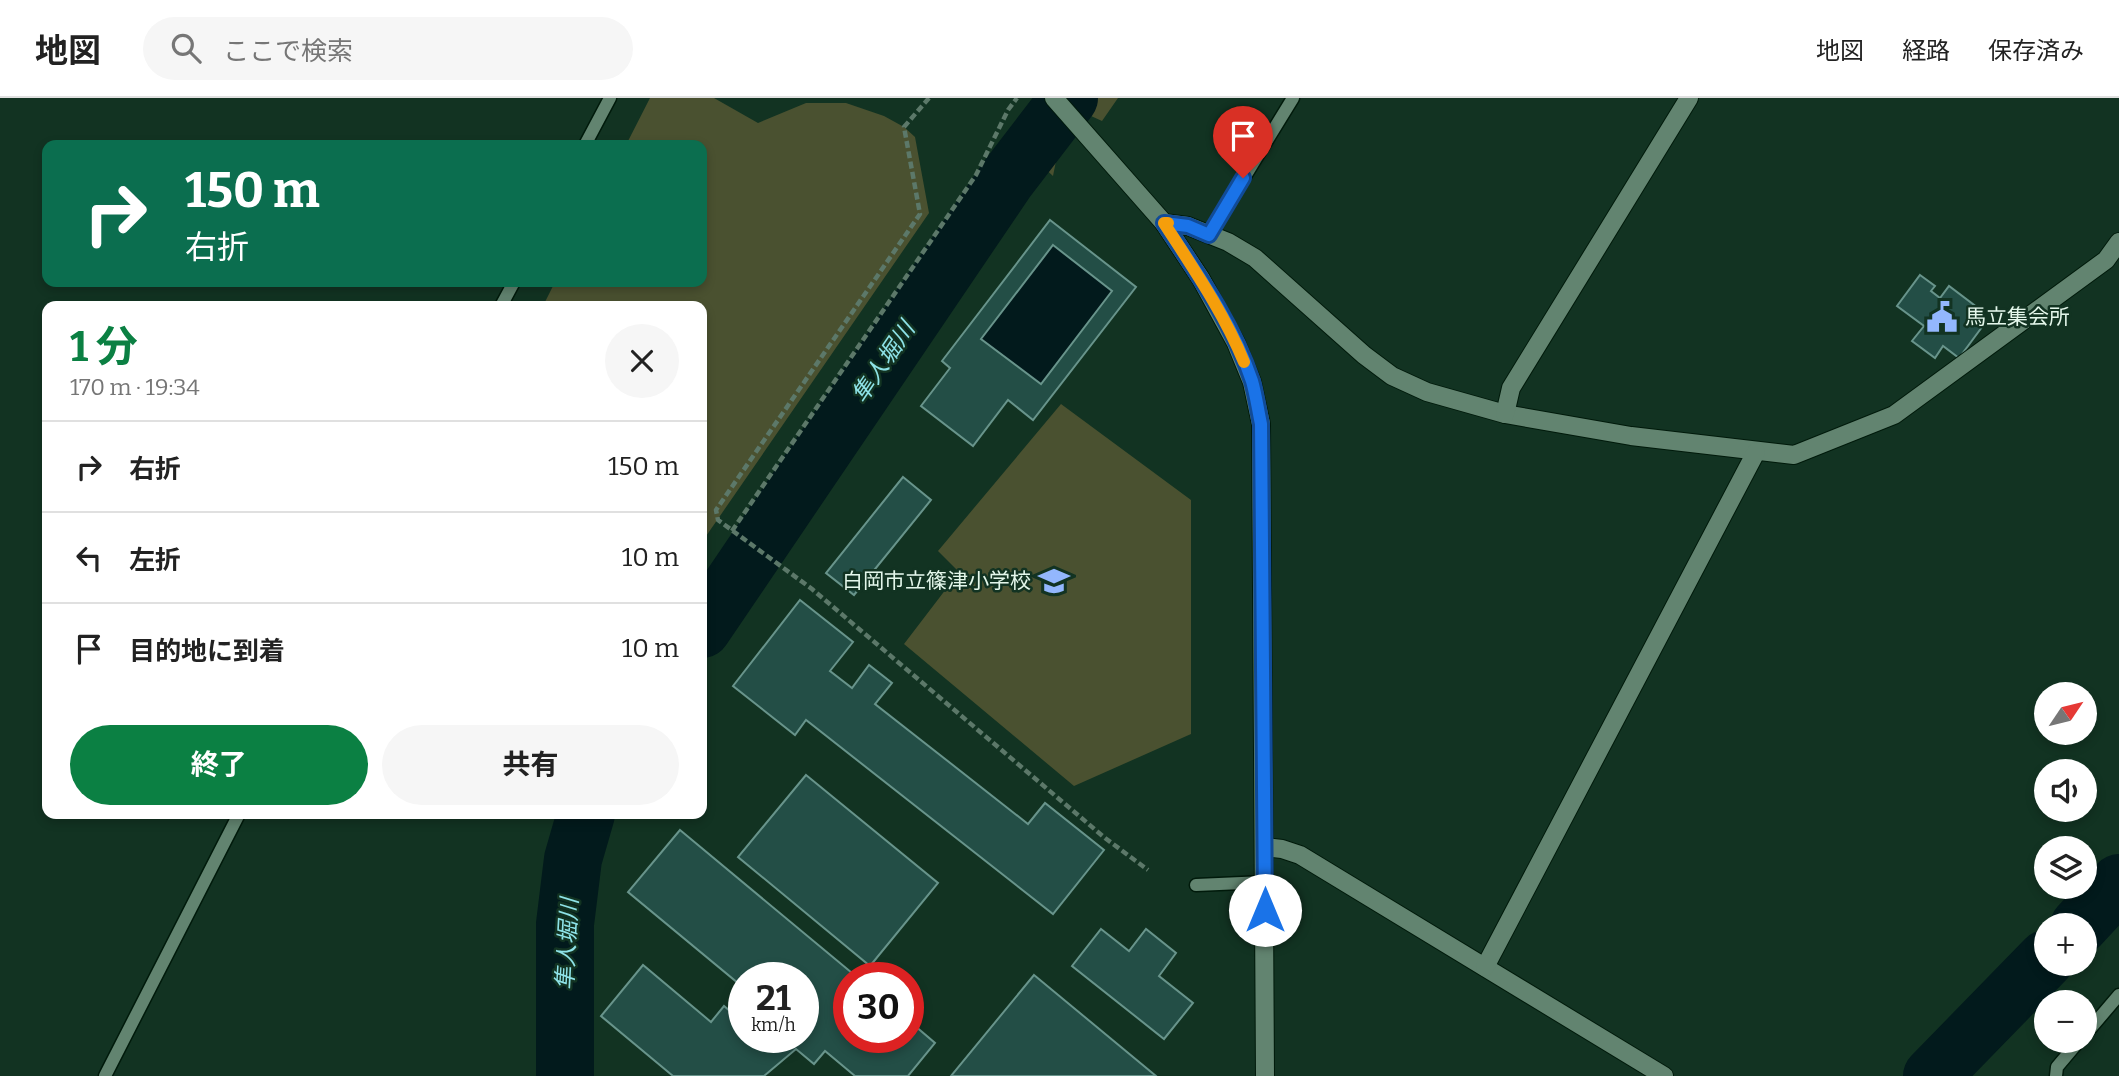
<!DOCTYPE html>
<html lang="ja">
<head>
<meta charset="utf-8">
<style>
  :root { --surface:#fff; --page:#f6f6f6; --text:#222; --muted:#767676; --line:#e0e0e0; --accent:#0b8043 }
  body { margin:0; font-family:Bitter,"Noto Sans JP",serif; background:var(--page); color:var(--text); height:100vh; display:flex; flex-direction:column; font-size:26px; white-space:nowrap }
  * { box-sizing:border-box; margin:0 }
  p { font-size:23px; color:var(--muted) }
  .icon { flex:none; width:38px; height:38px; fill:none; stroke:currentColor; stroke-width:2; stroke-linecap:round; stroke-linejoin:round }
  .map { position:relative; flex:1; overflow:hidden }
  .drawer { position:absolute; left:42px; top:203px; width:665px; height:518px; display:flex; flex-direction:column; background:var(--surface); border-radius:14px; box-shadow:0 4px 10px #0003 }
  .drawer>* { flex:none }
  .guide { position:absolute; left:42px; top:42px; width:665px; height:147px; border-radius:14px; box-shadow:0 4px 10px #0003; background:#0b6e4f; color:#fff; overflow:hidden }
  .needle { width:46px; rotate:55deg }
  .fabs { position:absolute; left:2034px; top:584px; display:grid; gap:14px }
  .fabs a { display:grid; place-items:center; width:63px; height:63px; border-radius:50%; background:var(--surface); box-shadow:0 4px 10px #0003; font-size:35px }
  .speed { position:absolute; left:728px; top:864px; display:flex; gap:14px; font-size:35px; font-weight:700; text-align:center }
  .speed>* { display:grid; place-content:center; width:91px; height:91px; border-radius:50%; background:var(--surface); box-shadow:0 4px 10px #0003; line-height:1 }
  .speed small { font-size:18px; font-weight:400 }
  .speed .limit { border:10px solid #d22; background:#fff; color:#111 }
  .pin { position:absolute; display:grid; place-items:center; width:60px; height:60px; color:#fff; margin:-72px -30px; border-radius:50% 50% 50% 0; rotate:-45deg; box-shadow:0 0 7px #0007 }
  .pin .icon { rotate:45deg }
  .me { position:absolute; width:77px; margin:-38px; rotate:0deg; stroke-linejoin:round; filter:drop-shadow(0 0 5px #0008) }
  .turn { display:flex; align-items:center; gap:24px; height:147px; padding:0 28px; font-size:32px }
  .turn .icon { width:91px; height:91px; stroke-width:2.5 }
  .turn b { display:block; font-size:49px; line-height:60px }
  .round { display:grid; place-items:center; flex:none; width:74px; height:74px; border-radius:37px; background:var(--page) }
  .head { display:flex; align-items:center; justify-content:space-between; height:119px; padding:0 28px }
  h1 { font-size:42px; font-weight:700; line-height:52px; color:var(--accent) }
  .cta { display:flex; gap:14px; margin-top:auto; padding:14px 28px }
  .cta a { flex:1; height:80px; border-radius:42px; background:var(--accent); color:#fff; font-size:28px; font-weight:700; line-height:80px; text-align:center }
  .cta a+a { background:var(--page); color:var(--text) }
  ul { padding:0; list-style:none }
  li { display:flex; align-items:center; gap:21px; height:91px; padding:0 28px; border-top:2px solid var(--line) }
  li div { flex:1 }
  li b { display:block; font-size:26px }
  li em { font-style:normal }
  header { display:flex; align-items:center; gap:42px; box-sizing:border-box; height:98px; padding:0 35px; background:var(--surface); border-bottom:2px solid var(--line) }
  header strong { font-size:33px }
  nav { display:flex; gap:38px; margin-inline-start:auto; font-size:24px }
  .search { width:490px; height:63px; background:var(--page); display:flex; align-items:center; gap:18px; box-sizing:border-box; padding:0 24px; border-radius:38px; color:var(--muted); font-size:26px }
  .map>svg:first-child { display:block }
  .green { fill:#4a5130 }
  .water { fill:#021a1c }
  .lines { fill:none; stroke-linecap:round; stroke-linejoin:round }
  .river { stroke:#021a1c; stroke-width:58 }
  .building { fill:#234e46; stroke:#68948b; stroke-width:2; fill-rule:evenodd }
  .service-casing { stroke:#001a0b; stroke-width:15 }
  .minor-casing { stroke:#001a0b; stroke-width:20 }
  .path { stroke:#5c7869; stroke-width:4.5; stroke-dasharray:7 3.5; stroke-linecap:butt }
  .service { stroke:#628470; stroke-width:12 }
  .minor { stroke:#628470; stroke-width:18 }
  .route-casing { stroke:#114b97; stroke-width:18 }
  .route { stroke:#1a73e8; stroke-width:12 }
  .slow { stroke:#f59e0b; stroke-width:12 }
  .labels { text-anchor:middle; stroke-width:5; stroke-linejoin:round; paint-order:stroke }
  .poi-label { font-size:21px; fill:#e4f7eb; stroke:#123322; text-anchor:start }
  .water-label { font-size:23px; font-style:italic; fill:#8ee3e8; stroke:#123322 }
</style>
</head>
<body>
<header>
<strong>地図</strong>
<div class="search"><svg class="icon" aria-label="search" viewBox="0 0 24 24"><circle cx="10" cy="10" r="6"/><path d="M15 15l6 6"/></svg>ここで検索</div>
<nav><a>地図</a><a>経路</a><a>保存済み</a></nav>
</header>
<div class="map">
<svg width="2119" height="978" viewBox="0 0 2119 978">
  <rect width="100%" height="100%" fill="#123322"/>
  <!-- green -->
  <g class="green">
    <polygon points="650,0 714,0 758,25 806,5 846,5 884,18 904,29 915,39 929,115 702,444 702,208 543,208 555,184 702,184 702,47 626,47"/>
    <polygon points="1046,0 1118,0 1102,23 1091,18 1059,48 1053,78 1015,43"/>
    <polygon points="1061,306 1191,402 1191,636 1074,688 904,546 959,474 938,453"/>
  </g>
  <!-- water -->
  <polygon class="water" points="1053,147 1112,193 1041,286 981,241"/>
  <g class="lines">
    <!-- river -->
    <g class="river">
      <polyline points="702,531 1007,81 1069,0"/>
      <polyline points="2079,828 2119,785"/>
      <polyline points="565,978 565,826 573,761 586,716"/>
      <polyline points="1932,978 2046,861"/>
    </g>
  </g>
  <!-- building -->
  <g class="building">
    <path d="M1050,122L1136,189L1033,322L1008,302L973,348L921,308L950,270L942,263ZM1053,147L1112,193L1041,286L981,241Z"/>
    <polygon points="1920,177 1935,188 1931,193 1940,200 1949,188 1982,213 1977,219 1985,225 1959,260 1943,248 1935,260 1912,243 1924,228 1897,208"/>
    <polygon points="903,379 931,402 854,497 826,475"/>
    <polygon points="800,502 853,544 830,573 852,590 869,567 892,585 875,606 1028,726 1045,705 1104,752 1053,816 806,622 795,637 733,588"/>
    <polygon points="806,677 938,785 870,868 738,759"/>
    <polygon points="680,732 858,880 849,880 849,940 908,940 908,922 935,945 908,978 855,978 825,953 814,966 796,951 764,978 673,978 601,918 643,867 711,924 724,908 744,925 744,940 803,940 803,880 744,880 744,890 628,794"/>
    <polygon points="1101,831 1129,853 1146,831 1176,855 1159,878 1193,905 1164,941 1072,868"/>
    <polygon points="1034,877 1156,978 951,978"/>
  </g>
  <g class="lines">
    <defs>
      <g id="service">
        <polyline points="585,47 610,0"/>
        <polyline points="1209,137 1293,0"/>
        <polyline points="501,208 514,184"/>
        <polyline points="1196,787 1265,784"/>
        <polyline points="2084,938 2119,897"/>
        <polyline points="105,978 239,716"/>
        <polyline points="2056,978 2057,969 2079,943"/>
      </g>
      <g id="minor">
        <polyline points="1054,0 1164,125 1201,181 1236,245 1252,284 1261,326 1265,978"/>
        <polyline points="1164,125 1188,128 1228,144 1255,160 1364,257 1392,278 1427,294 1505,316 1631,338 1794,357 1894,317 2106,162 2119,144"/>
        <polyline points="1505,316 1511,290 1689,0"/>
        <polyline points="1265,749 1282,751 1300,757 1664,978"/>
        <polyline points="1485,869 1756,354"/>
      </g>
    </defs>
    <!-- service casing -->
    <use href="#service" class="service-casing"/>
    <!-- minor casing -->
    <use href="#minor" class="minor-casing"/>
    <!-- path -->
    <g class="path">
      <polyline points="929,0 904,29 920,116 716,412 718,422 812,491 1105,740 1148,772"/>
      <polyline points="732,433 976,77 1008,12 1017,0"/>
    </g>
    <!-- service -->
    <use href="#service" class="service"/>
    <!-- minor -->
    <use href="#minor" class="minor"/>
  </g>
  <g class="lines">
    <defs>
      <path id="route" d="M1243,80L1209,137L1188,128L1164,125C1197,175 1233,226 1252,283C1256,297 1258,312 1261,326L1265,812"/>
    </defs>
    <!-- route casing -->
    <use href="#route" class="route-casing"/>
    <!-- route -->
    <use href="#route" class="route"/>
    <!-- slow -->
    <path class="slow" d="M1168,125H1164C1193,170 1224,215 1244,264"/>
  </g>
  <!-- icons -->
  <defs>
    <symbol id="civic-bare" viewBox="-9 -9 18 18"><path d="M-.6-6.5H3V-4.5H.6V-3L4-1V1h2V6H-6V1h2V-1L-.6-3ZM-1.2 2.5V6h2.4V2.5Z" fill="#93b7fd" stroke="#123322" stroke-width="2.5" paint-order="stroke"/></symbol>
    <symbol id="school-bare" viewBox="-9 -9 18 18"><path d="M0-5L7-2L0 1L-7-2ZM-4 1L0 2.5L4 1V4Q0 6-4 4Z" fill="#93b7fd" stroke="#123322" stroke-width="2.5" paint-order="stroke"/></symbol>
  </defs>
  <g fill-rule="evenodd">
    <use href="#civic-bare" x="1920" y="197" width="44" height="44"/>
    <use href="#school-bare" x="1032" y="461" width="44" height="44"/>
  </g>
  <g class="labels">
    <!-- poi labels -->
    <g class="poi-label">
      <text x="1965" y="226">馬立集会所</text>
      <text x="1031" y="490" text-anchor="end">白岡市立篠津小学校</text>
    </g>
    <!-- water labels -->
    <g class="water-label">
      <text transform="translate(883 264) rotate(-56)" y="8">隼人堀川</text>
      <text transform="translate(567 846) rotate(-87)" y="8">隼人堀川</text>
    </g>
  </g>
</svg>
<div class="fabs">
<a><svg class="needle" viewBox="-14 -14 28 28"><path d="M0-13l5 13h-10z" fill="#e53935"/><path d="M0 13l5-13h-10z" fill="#767676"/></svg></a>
<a><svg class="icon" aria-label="sound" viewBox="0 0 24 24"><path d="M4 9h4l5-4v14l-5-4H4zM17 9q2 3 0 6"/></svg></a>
<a><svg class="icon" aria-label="layers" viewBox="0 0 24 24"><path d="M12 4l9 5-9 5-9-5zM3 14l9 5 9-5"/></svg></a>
<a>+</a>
<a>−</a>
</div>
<div class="speed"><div>21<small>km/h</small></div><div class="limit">30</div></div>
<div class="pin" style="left:1243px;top:80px;background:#d93025"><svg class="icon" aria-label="arrive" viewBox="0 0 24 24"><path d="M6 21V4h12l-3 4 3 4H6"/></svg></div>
<svg class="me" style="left:1265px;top:812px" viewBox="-20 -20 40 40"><circle r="19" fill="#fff"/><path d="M0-13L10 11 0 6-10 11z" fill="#1a73e8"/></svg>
<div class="guide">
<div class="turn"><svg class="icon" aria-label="right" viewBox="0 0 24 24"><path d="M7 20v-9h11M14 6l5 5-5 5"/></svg><div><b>150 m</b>右折</div></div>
</div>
<section class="drawer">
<div class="head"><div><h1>1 分</h1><p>170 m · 19:34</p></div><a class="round"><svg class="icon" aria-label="close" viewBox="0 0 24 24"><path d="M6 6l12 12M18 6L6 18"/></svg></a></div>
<ul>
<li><svg class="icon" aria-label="right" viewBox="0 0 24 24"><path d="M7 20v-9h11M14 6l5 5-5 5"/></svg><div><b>右折</b></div><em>150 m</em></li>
<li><svg class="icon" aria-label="left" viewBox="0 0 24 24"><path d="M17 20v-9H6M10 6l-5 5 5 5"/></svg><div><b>左折</b></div><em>10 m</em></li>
<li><svg class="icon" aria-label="arrive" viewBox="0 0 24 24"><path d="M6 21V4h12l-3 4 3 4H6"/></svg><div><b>目的地に到着</b></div><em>10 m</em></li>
</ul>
<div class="cta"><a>終了</a><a>共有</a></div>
</section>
</div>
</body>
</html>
